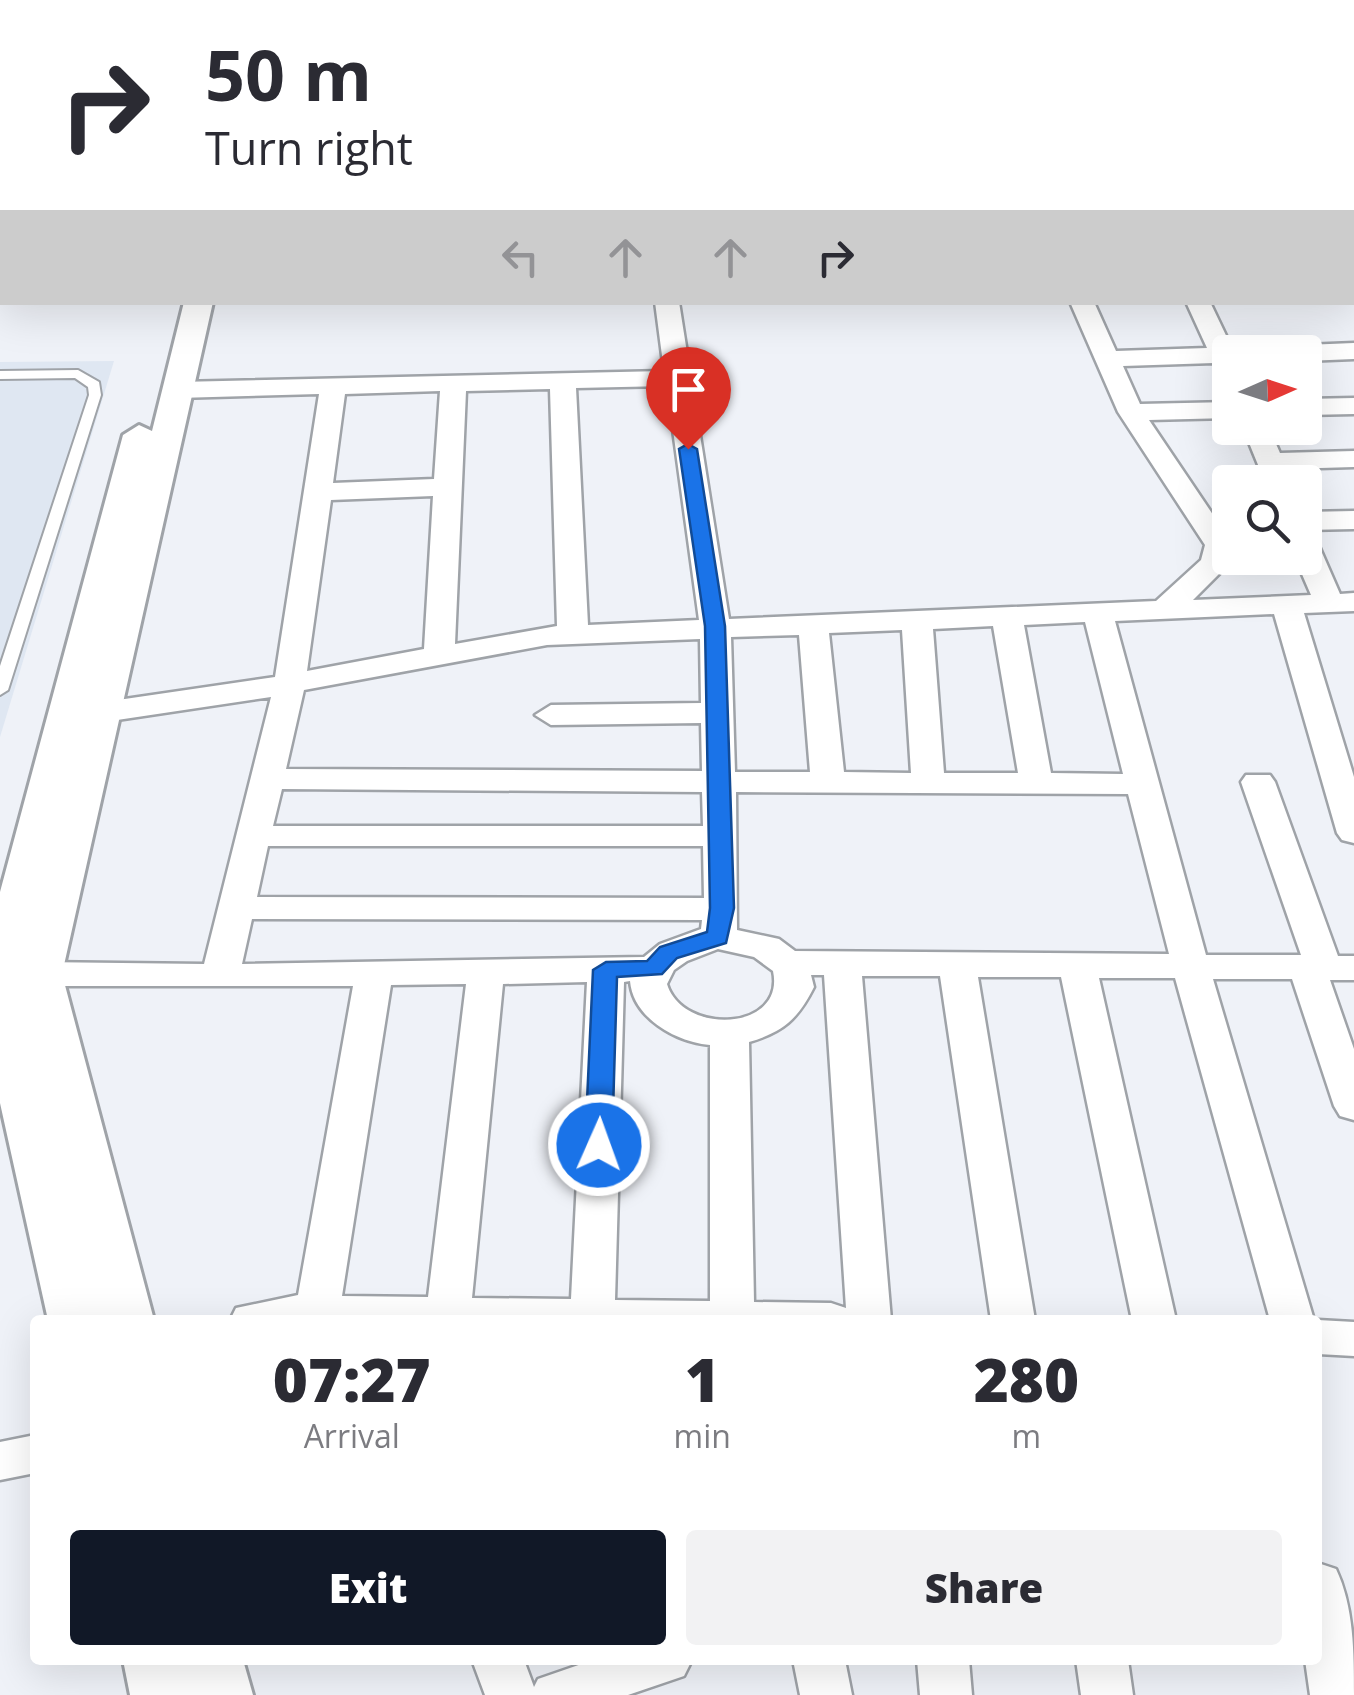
<!DOCTYPE html>
<html lang="en">
<head>
<meta charset="utf-8">
<style>
  :root { --surface:#fff; --page:#f2f2f3; --text:#2b2b33; --muted:#7c7c81; --accent:#111827 }
  body { margin:0; font-family:"Open Sans",sans-serif; background:var(--page); color:var(--text); height:100vh; display:flex; flex-direction:column; font-size:38px; white-space:nowrap }
  * { box-sizing:border-box; margin:0 }
  p { font-size:32px; color:var(--muted) }
  .icon { flex:none; width:55px; height:55px; fill:none; stroke:currentColor; stroke-width:2; stroke-linecap:round; stroke-linejoin:round }
  .map { position:relative; flex:1; overflow:hidden }
  .details { position:absolute; left:30px; top:1315px; width:1292px; height:350px; display:flex; flex-direction:column; background:var(--surface); border-radius:10px; box-shadow:0 10px 40px #0002 }
  .details>* { flex:none }
  .hud { position:absolute; left:0px; top:0px; width:1355px; height:305px; box-shadow:0 10px 40px #0002; background:#fff; color:var(--text); overflow:hidden }
  .needle { width:65px; rotate:87deg }
  .fabs { position:absolute; left:1212px; top:335px; display:grid; gap:20px }
  .fabs a { display:grid; place-items:center; width:110px; height:110px; border-radius:10px; background:var(--surface); box-shadow:0 10px 40px #0002; font-size:50px }
  .pin { position:absolute; display:grid; place-items:center; width:85px; height:85px; color:#fff; margin:-102px -42px; border-radius:50% 50% 50% 0; rotate:-45deg; box-shadow:0 0 10px #0007 }
  .pin .icon { rotate:45deg }
  .me { position:absolute; width:110px; margin:-55px; rotate:2deg; stroke-linejoin:round; filter:drop-shadow(0 0 8px #0008) }
  .turn { display:flex; align-items:center; gap:35px; height:210px; padding:0 40px; font-size:45px }
  .turn .icon { width:130px; height:130px; stroke-width:2.5 }
  .turn b { display:block; font-size:70px; line-height:85px }
  .lanes { display:flex; align-items:center; height:95px; padding:0 40px; background:#0003; justify-content:center; gap:50px; direction:ltr }
  .lanes .off { opacity:.35 }
  .eta { display:flex; justify-content:space-evenly; align-items:center; height:170px; text-align:center }
  .eta b { font-size:60px; font-weight:800; line-height:70px }
  .primary-button { display:flex; gap:20px; margin-top:auto; padding:20px 40px }
  .primary-button a { flex:1; height:115px; border-radius:10px; background:var(--accent); color:#fff; font-size:40px; font-weight:800; line-height:115px; text-align:center }
  .primary-button a+a { background:var(--page); color:var(--text) }
  .map>svg:first-child { display:block }
  .built { fill:#dfe7f2 }
  .lines { fill:none; stroke-linecap:round; stroke-linejoin:round }
  .service-casing { stroke:#9fa3a8; stroke-width:4 }
  .minor-casing { stroke:#9fa3a8; stroke-width:5 }
  .tertiary-casing { stroke:#9fa3a8; stroke-width:6 }
  .service { fill:#fff; fill-rule:evenodd }
  .minor { fill:#fff; fill-rule:evenodd }
  .tertiary { fill:#fff; fill-rule:evenodd }
  .route { fill:#1a73e8; stroke:#114b97; stroke-width:2.5 }
</style>
</head>
<body>
<div class="map">
<svg width="1354" height="1695" viewBox="0 0 1354 1695">
  <rect width="100%" height="100%" fill="#eff2f8"/>
  <!-- built -->
  <polygon class="built" points="114,361 0,737 0,362"/>
  <g class="lines">
    <defs>
      <polygon id="service" points="78,370 99,382 101,395 8,690 0,695 0,666 89,395 88,387 75,378 0,379 0,371"/>
      <g id="minor">
        <rect x="532" y="0" width="18" height="2"/>
        <rect x="591" y="0" width="18" height="2"/>
        <polygon points="640,0 658,0 659,2 641,2"/>
        <polygon points="713,0 731,0 732,2 714,2"/>
        <rect x="760" y="0" width="18" height="2"/>
        <polygon points="827,0 847,0 848,2 829,2"/>
        <rect x="940" y="0" width="18" height="2"/>
        <polygon points="1080,0 1098,0 1099,2 1081,2"/>
        <polygon points="1137,0 1155,0 1156,2 1138,2"/>
        <rect x="1198" y="0" width="18" height="2"/>
        <polygon points="1262,0 1280,0 1281,2 1263,2"/>
        <polygon points="1320,0 1339,0 1340,2 1322,2"/>
        <polygon points="0,2 6,2 2,12 0,12"/>
        <polygon points="0,31 2,32 2,43 0,43"/>
        <rect x="1352" y="35" width="2" height="12"/>
        <rect x="0" y="64" width="2" height="12"/>
        <polygon points="1352,118 1354,118 1352,131"/>
        <rect x="0" y="131" width="2" height="12"/>
        <rect x="1352" y="231" width="2" height="14"/>
        <rect x="1352" y="263" width="2" height="16"/>
        <path d="M655,302H679L729,619L1156,601L1201,560L1205,545L1118,412L1070,302H1094L1116,351L1207,348L1186,302H1210L1232,348L1241,352H1230V379L1221,376L1214,363L1123,366L1140,404L1230,402V418L1149,420L1230,540V563L1193,600L1311,595L1295,558H1305V537L1319,546L1340,594L1354,593V611L1304,613L1354,777V843L1342,840L1337,833L1274,614L1115,621L1206,955H1301L1241,782L1246,775H1270L1275,782L1338,956H1354V980H1330L1354,1049V1120L1340,1116L1334,1106L1292,979H1213L1314,1320H1270L1175,978H1099L1176,1320H1132L1061,977H978L1035,1320H991L940,976H862L891,1320H230L236,1308L298,1295L353,986H39L26,983L20,974L26,965L39,962L204,964L271,697L77,726L61,716L77,706L275,677L319,394L178,398L165,390L178,382L664,371ZM667,386L699,620L588,625L576,388ZM550,389L557,626L455,644L466,391ZM440,391L434,479L333,483L345,394ZM433,496L424,649L307,671L331,500ZM1085,622L1123,774L1051,773L1024,625ZM993,626L1018,773H944L933,629ZM902,630L911,773L844,772L829,633ZM799,635L810,772H735L731,637ZM700,639L701,703L551,705L535,715L551,725L701,723L702,771L286,769L304,690L547,645ZM282,789L702,792L703,826H273ZM736,792L1128,794L1169,954L795,951L779,939L737,930ZM268,846H703L704,898L257,897ZM252,919L702,920L701,929L660,944L644,957L242,964ZM718,949L754,957L773,971C786,1031 683,1036 667,984L674,970L687,961ZM811,975H824L846,1308L831,1303L754,1302L749,1042C783,1032 798,1019 814,987ZM630,981C633,1018 676,1042 710,1045V1301L615,1300L624,982ZM587,982L571,1299L472,1298L503,984ZM466,984L428,1297L342,1296L391,985Z"/>
        <polygon points="1354,343 1354,359 1305,361 1305,352 1293,352 1305,345"/>
        <polygon points="1354,398 1354,414 1305,415 1305,399"/>
        <polygon points="1243,428 1269,428 1280,453 1354,451 1354,467 1286,469 1291,482 1265,482"/>
        <polygon points="1354,511 1354,529 1305,530 1305,512"/>
        <polygon points="1317,1320 1318,1320 1354,1322 1354,1356 1318,1354"/>
        <polygon points="35,1435 35,1473 0,1480 0,1442"/>
        <path d="M1318,1563L1336,1569C1354,1607 1354,1653 1354,1695H1310L1305,1660H1318Z"/>
        <polygon points="472,1660 524,1660 534,1687 538,1679 593,1660 692,1660 684,1676 628,1695 485,1695"/>
        <polygon points="793,1660 845,1660 852,1695 800,1695"/>
        <polygon points="917,1660 969,1660 972,1695 920,1695"/>
        <polygon points="1076,1660 1128,1660 1133,1695 1081,1695"/>
      </g>
      <g id="tertiary">
        <polygon points="184,302 213,302 62,974 154,1320 48,1320 0,1103 0,892 123,435 139,425 152,431"/>
        <polygon points="123,1660 243,1660 253,1695 130,1695"/>
      </g>
    </defs>
    <!-- service casing -->
    <use href="#service" class="service-casing"/>
    <!-- minor casing -->
    <use href="#minor" class="minor-casing"/>
    <!-- tertiary casing -->
    <use href="#tertiary" class="tertiary-casing"/>
    <!-- service -->
    <use href="#service" class="service"/>
    <!-- minor -->
    <use href="#minor" class="minor"/>
    <!-- tertiary -->
    <use href="#tertiary" class="tertiary"/>
  </g>
  <!-- route -->
  <polygon class="route" points="688,444 697,449 725,626 734,908 726,943 677,958 662,974 617,977 612,1145 599,1154 585,1145 593,970 606,962 647,961 660,947 707,932 710,908 705,626 679,449"/>
</svg>
<div class="fabs">
<a><svg class="needle" viewBox="-14 -14 28 28"><path d="M0-13l5 13h-10z" fill="#e53935"/><path d="M0 13l5-13h-10z" fill="#7c7c81"/></svg></a>
<a><svg class="icon" aria-label="search" viewBox="0 0 24 24"><circle cx="10" cy="10" r="6"/><path d="M15 15l6 6"/></svg></a>
</div>
<div class="pin" style="left:688px;top:449px;background:#d93025"><svg class="icon" aria-label="arrive" viewBox="0 0 24 24"><path d="M6 21V4h12l-3 4 3 4H6"/></svg></div>
<svg class="me" style="left:599px;top:1145px" viewBox="-20 -20 40 40"><circle r="17" fill="#1a73e8" stroke="#fff" stroke-width="3"/><path d="M0-11L8 9 0 5-8 9z" fill="#fff"/></svg>
<div class="hud">
<div class="turn"><svg class="icon" aria-label="right" viewBox="0 0 24 24"><path d="M7 20v-9h11M14 6l5 5-5 5"/></svg><div><b>50 m</b>Turn right</div></div>
<div class="lanes"><svg class="icon off" aria-label="left" viewBox="0 0 24 24"><path d="M17 20v-9H6M10 6l-5 5 5 5"/></svg><svg class="icon off" aria-label="ahead" viewBox="0 0 24 24"><path d="M12 20V5M6 11l6-6 6 6"/></svg><svg class="icon off" aria-label="ahead" viewBox="0 0 24 24"><path d="M12 20V5M6 11l6-6 6 6"/></svg><svg class="icon" aria-label="right" viewBox="0 0 24 24"><path d="M7 20v-9h11M14 6l5 5-5 5"/></svg></div>
</div>
<section class="details">
<div class="eta">
<div><b>07:27</b><p>Arrival</p></div>
<div><b>1</b><p>min</p></div>
<div><b>280</b><p>m</p></div>
</div>
<div class="primary-button"><a>Exit</a><a>Share</a></div>
</section>
</div>
</body>
</html>
